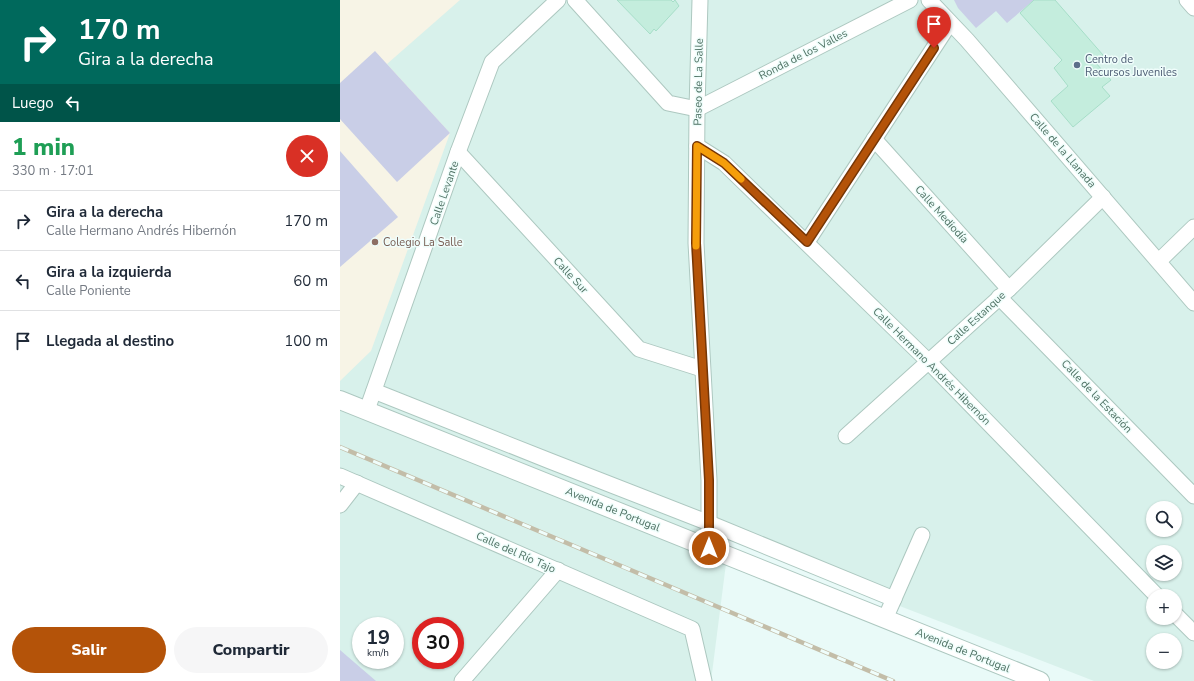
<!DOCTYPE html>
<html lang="es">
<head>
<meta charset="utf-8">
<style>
  :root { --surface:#fff; --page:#f6f6f7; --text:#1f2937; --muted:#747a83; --line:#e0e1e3; --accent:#b45309 }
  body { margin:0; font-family:"Nunito Sans",sans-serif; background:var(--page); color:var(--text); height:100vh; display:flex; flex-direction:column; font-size:15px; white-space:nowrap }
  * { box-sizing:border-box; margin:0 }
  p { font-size:13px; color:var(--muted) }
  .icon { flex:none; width:22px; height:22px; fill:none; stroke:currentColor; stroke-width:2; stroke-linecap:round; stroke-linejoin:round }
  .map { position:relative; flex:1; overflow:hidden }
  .drawer { display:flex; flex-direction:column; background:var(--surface); width:340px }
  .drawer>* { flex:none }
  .banner { background:#00695c; color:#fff; overflow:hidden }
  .controls { position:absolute; left:806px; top:501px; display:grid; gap:8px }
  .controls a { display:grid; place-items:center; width:36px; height:36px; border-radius:50%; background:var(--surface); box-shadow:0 1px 3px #0004; font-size:20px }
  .speed { position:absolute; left:12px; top:617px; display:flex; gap:8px; font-size:20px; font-weight:700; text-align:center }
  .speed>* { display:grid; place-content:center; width:52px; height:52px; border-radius:50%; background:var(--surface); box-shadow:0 1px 3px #0004; line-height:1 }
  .speed small { font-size:10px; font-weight:400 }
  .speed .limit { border:6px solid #d22; background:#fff; color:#111 }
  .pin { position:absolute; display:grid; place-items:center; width:34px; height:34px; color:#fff; margin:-41px -17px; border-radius:50% 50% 50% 0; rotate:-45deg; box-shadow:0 0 4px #0007 }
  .pin .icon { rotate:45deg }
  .me { position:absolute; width:44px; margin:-22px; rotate:0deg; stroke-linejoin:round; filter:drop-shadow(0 0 3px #0008) }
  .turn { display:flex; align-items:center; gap:14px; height:84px; padding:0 12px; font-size:18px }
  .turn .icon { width:52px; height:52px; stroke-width:2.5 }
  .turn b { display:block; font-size:28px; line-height:34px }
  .then { display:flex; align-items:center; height:38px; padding:0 12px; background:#0003; gap:8px; font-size:15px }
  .round { display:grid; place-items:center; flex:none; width:42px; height:42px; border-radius:21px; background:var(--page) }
  .overview { display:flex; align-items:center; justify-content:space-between; height:68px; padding:0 12px }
  h1 { font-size:24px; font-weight:800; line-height:30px; color:#1e9e55 }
  .action { display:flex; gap:8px; margin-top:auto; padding:8px 12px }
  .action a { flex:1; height:46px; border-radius:24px; background:var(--accent); color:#fff; font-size:16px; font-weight:800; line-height:46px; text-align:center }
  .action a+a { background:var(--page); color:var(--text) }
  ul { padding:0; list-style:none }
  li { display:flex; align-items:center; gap:12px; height:60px; padding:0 12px; border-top:1px solid var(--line) }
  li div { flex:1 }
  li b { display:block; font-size:15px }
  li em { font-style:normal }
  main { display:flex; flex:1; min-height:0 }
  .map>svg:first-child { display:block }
  .residential { fill:#d8f1eb; fill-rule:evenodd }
  .education { fill:#f7f4e6 }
  .green { fill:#c9cee7 }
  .building { fill:#c4eddd; stroke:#a6dec8 }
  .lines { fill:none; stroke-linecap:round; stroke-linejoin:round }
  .minor-casing { stroke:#adc8c0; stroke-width:17 }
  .tertiary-casing { stroke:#adc8c0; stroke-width:20 }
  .minor { stroke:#fff; stroke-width:15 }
  .tertiary { stroke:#fff; stroke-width:18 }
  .rail-casing { stroke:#c3bda8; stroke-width:4.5 }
  .rail { stroke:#effdfb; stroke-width:3; stroke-dasharray:9; stroke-linecap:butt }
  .route-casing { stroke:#753606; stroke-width:10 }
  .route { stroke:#b45309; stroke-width:7 }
  .slow { stroke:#f59e0b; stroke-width:7 }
  .service-dot { fill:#5c6f8a; stroke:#effdfb; stroke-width:1.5 }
  .education-dot { fill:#8d6e63; stroke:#effdfb; stroke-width:1.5 }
  .labels { text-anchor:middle; stroke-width:3; stroke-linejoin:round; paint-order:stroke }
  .street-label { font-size:11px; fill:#4f7264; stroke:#effdfb }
  .service-label { font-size:11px; fill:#4e5e75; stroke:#effdfb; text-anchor:start }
  .education-label { font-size:11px; fill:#785e54; stroke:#effdfb; text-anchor:start }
</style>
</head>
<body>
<main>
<section class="drawer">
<div class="banner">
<div class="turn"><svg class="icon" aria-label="right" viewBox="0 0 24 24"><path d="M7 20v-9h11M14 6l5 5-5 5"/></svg><div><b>170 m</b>Gira a la derecha</div></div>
<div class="then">Luego<svg class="icon" aria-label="left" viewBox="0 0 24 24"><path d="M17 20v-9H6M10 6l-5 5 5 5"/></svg></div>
</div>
<div class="overview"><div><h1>1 min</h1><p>330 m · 17:01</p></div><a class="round" style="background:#d93025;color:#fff"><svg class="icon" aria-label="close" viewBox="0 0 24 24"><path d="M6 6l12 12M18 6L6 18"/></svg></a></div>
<ul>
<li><svg class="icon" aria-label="right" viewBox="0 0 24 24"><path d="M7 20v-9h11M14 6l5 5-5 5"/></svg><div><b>Gira a la derecha</b><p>Calle Hermano Andrés Hibernón</p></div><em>170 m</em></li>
<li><svg class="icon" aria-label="left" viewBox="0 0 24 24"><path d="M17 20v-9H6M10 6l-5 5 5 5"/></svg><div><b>Gira a la izquierda</b><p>Calle Poniente</p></div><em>60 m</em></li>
<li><svg class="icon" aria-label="arrive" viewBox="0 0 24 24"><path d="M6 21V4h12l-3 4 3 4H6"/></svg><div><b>Llegada al destino</b></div><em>100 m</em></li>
</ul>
<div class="action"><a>Salir</a><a>Compartir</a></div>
</section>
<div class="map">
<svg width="854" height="681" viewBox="0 0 854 681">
  <rect width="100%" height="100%" fill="#e9faf8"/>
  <!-- residential -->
  <path class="residential" d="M0,0H854V681H754L389,540L371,681H0ZM813,508H835V530H813ZM813,552H835V574H813ZM813,596H835V618H813ZM21,626H55V660H21ZM81,626H115V660H81ZM813,640H835V662H813Z"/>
  <!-- education -->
  <polygon class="education" points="0,0 120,0 47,64 110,133 31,351 0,381"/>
  <!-- green -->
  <g class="green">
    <polygon points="614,0 694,0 667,23 656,11 636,28 618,8"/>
    <polygon points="35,51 110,133 57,182 0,119 0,83"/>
    <polygon points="0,151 58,217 0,267"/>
    <polygon points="0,650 36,681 0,681"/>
  </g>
  <!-- building -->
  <g class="building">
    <polygon points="277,0 331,0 333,2 335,0 339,6 316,31 314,29 310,34"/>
    <polygon points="694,0 715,0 763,55 755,62 771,80 762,87 770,96 733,127 711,101 728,86 714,68 722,60 680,13"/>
  </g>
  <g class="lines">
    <defs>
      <g id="minor">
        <polyline points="235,0 328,103 357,109 570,0"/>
        <polyline points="360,0 357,109 356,243 369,480 369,548"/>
        <polyline points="589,0 627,40 854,303"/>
        <polyline points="847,0 854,8"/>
        <polyline points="534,139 669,289"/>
        <polyline points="357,146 384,163 589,362 817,596"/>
        <polyline points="118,152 299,349 362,369"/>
        <polyline points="467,242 610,23"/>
        <polyline points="819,261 854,227"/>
        <polyline points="659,297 854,496"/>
        <polyline points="34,391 210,461 369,523 554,599"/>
        <polyline points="27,410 118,152 152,62 218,0"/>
        <polyline points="506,436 669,289 763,197"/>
        <polyline points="0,476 352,629 364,681"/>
        <polyline points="0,505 17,483"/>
        <polyline points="835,614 854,633"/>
        <polyline points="545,619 582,535"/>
        <polyline points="122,681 218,570"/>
      </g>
      <polyline id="tertiary" points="0,400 700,681"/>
    </defs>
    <!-- minor casing -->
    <use href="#minor" class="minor-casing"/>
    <!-- tertiary casing -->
    <use href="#tertiary" class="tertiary-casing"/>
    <!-- minor -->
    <use href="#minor" class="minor"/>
    <!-- tertiary -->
    <use href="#tertiary" class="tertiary"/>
    <defs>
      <polyline id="rail" points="0,447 553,681"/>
    </defs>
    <!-- rail casing -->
    <use href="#rail" class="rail-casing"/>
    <!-- rail -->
    <use href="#rail" class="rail"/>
  </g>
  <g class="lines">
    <defs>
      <polyline id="route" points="369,548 369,480 356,243 357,146 384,163 467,242 594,48"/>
    </defs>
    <!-- route casing -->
    <use href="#route" class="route-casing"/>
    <!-- route -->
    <use href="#route" class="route"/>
    <!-- slow -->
    <polyline class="slow" points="356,246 357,146 384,163 401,179"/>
  </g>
  <!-- markers -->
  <circle class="service-dot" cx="737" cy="65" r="4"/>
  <circle class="education-dot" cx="35" cy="242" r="4"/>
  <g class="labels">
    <!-- street labels -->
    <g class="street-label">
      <text transform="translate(463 54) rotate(-27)" y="4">Ronda de los Valles</text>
      <text transform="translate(358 82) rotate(-89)" y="4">Paseo de La Salle</text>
      <text transform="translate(723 150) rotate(49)" y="4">Calle de la Llanada</text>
      <text transform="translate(104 193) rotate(-71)" y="4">Calle Levante</text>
      <text transform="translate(602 214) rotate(48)" y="4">Calle Mediodía</text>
      <text transform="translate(231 275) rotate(47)" y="4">Calle Sur</text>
      <text transform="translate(636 318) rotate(-42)" y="4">Calle Estanque</text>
      <text transform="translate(592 366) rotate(45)" y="4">Calle Hermano Andrés Hibernón</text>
      <text transform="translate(757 396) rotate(46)" y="4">Calle de la Estación</text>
      <text transform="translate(273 509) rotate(22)" y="4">Avenida de Portugal</text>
      <text transform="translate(176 552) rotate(24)" y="4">Calle del Río Tajo</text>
      <text transform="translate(623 650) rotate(22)" y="4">Avenida de Portugal</text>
    </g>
    <!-- service labels -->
    <g class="service-label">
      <text x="745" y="63">Centro de<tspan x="745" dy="13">Recursos Juveniles</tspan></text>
    </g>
    <!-- education labels -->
    <g class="education-label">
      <text x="43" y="246">Colegio La Salle</text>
    </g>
  </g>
</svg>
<div class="controls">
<a><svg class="icon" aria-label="search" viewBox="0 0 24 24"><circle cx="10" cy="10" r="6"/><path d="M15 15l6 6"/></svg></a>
<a><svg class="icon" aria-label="layers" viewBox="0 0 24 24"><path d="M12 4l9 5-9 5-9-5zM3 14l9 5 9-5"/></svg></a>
<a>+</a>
<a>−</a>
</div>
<div class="speed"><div>19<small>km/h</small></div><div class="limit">30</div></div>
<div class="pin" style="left:594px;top:48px;background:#d93025"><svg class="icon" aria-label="arrive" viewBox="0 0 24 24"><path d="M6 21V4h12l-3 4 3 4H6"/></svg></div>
<svg class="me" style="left:369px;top:548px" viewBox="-20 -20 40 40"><circle r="17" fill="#b45309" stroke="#fff" stroke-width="3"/><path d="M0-11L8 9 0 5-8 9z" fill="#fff"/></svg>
</div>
</main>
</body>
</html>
